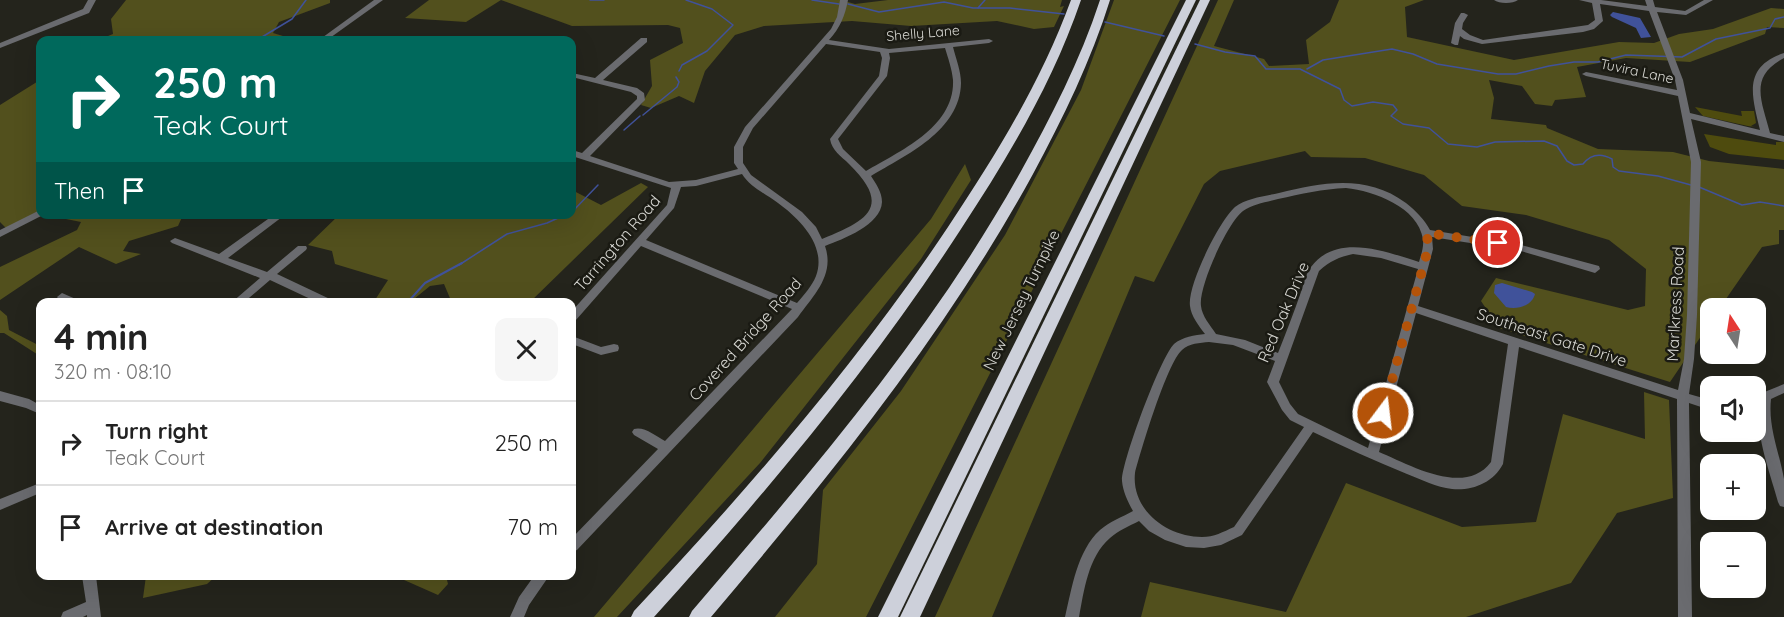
<!DOCTYPE html>
<html lang="en">
<head>
<meta charset="utf-8">
<style>
  :root { --surface:#fff; --page:#f6f6f6; --text:#222; --muted:#767676; --line:#e0e0e0 }
  body { margin:0; font-family:Quicksand,sans-serif; background:var(--page); color:var(--text); height:100vh; display:flex; flex-direction:column; font-size:22px; white-space:nowrap }
  * { box-sizing:border-box; margin:0 }
  p { font-size:20px; color:var(--muted) }
  .icon { flex:none; width:33px; height:33px; fill:none; stroke:currentColor; stroke-width:2; stroke-linecap:round; stroke-linejoin:round }
  .map { position:relative; flex:1; overflow:hidden }
  .drawer { position:absolute; left:36px; top:298px; width:540px; height:282px; display:flex; flex-direction:column; background:var(--surface); border-radius:12px; box-shadow:0 6px 24px #0002 }
  .drawer>* { flex:none }
  .guide { position:absolute; left:36px; top:36px; width:540px; height:183px; border-radius:12px; box-shadow:0 6px 24px #0002; background:#00695c; color:#fff; overflow:hidden }
  .needle { width:39px; rotate:348deg }
  .controls { position:absolute; left:1700px; top:298px; display:grid; gap:12px }
  .controls a { display:grid; place-items:center; width:66px; height:66px; border-radius:12px; background:var(--surface); box-shadow:0 6px 24px #0002; font-size:30px }
  .pin { position:absolute; display:grid; place-items:center; width:51px; height:51px; color:#fff; margin:-26px; border:3px solid #fff; border-radius:50%; box-shadow:0 2px 6px #0007 }
  .me { position:absolute; width:66px; margin:-33px; rotate:15deg; stroke-linejoin:round; filter:drop-shadow(0 0 4px #0008) }
  .turn { display:flex; align-items:center; gap:21px; height:126px; padding:0 18px; font-size:27px }
  .turn .icon { width:78px; height:78px; stroke-width:2.5 }
  .turn b { display:block; font-size:42px; line-height:51px }
  .then { display:flex; align-items:center; height:57px; padding:0 18px; background:#0003; gap:12px; font-size:22px }
  .round { display:grid; place-items:center; flex:none; width:63px; height:63px; border-radius:12px; background:var(--page) }
  .headline { display:flex; align-items:center; justify-content:space-between; height:102px; padding:0 18px }
  h1 { font-size:36px; font-weight:700; line-height:45px }
  ul { padding:0; list-style:none }
  li { display:flex; align-items:center; gap:18px; height:84px; padding:0 18px; border-top:2px solid var(--line) }
  li div { flex:1 }
  li b { display:block; font-size:22px }
  li em { font-style:normal }
  .map>svg:first-child { display:block }
  .green { fill:#4e4b0e }
  .forest { fill:#52501d }
  .water { fill:#40529a }
  .lines { fill:none; stroke-linecap:round; stroke-linejoin:round }
  .stream-far1 { stroke:#40529a; stroke-width:1.5 }
  .stream { stroke:#40529a; stroke-width:2 }
  .minor { fill:#6a6b6f; fill-rule:evenodd }
  .highway { fill:#cdd0da; fill-rule:evenodd }
  .route { stroke:#b45309; stroke-width:10; stroke-dasharray:0 18 }
  .labels { text-anchor:middle; stroke-width:5; stroke-linejoin:round; paint-order:stroke }
  .far-street-label { font-size:14px; fill:#d7d7d2; stroke:#1a1a13 }
  .street-label { font-size:16px; fill:#d7d7d2; stroke:#1a1a13 }
</style>
</head>
<body>
<div class="map">
<svg width="1784" height="617" viewBox="0 0 1784 617">
  <rect width="100%" height="100%" fill="#24241c"/>
  <!-- green -->
  <g class="green">
    <polygon points="1695,107 1742,116 1741,111 1754,111 1756,123 1751,126 1755,127 1748,126 1703,116"/>
    <polygon points="1704,134 1776,145 1776,142 1784,142 1784,160 1729,154 1710,147"/>
  </g>
  <!-- forest -->
  <g class="forest">
    <polygon points="126,0 330,0 330,3 279,22 273,33 283,36 277,40 98,40 113,34 111,19"/>
    <polygon points="429,0 841,0 855,4 888,0 1062,0 1060,7 1064,6 1054,27 1034,29 997,21 911,26 852,21 764,26 735,35 705,71 694,103 679,96 651,108 641,105 652,86 650,60 683,43 680,28 668,25 572,26 501,0 466,22 405,18"/>
    <polygon points="1114,0 1180,0 866,617 775,617 817,564 823,490 901,391 1005,235 1081,90"/>
    <polygon points="1218,0 1234,0 1214,46 1264,59 1269,66 1309,64 1306,40 1330,22 1339,0 1424,0 1405,7 1407,37 1514,60 1619,42 1654,43 1679,34 1713,29 1771,8 1784,9 1784,28 1767,27 1765,34 1690,62 1626,58 1577,67 1586,97 1555,100 1552,106 1535,104 1522,86 1489,80 1494,98 1491,119 1546,125 1547,128 1598,149 1673,152 1709,161 1784,169 1784,230 1779,230 1779,244 1762,247 1719,309 1710,309 1710,323 1670,382 1499,328 1481,301 1496,278 1628,310 1645,306 1646,269 1609,240 1526,215 1462,206 1424,175 1365,158 1311,157 1305,151 1220,171 1204,184 1154,282 1135,276 992,617 935,617"/>
    <polygon points="40,80 40,213 36,213 6,228 0,222 0,105"/>
    <polygon points="965,164 971,180 921,259 760,463 617,617 594,617 931,219"/>
    <polygon points="641,183 648,187 529,303 452,303 444,284 430,286 409,303 373,303 388,280 335,264 332,251 308,245 339,215 572,214 572,190 601,205"/>
    <polygon points="46,215 183,215 178,226 129,241 123,251 141,254 116,264 79,247 0,300 0,267 77,230 81,222"/>
    <polygon points="0,310 7,316 9,330 40,346 40,356 4,333 0,333"/>
    <polygon points="1644,392 1669,400 1673,498 1617,513 1571,583 1466,617 1141,617 1150,582 1286,612 1346,483 1462,527 1536,522 1563,414 1645,439"/>
    <polygon points="146,576 216,576 207,584 143,598"/>
    <polygon points="395,576 446,576 448,584 438,595"/>
  </g>
  <!-- water -->
  <g class="water">
    <polygon points="1613,12 1640,18 1651,37 1641,38 1636,28 1612,17 1610,15"/>
    <path d="M1502,283L1532,292L1535,294C1532,306 1517,310 1506,307L1494,293L1495,285Z"/>
  </g>
  <g class="lines">
    <!-- stream-far1 -->
    <g class="stream-far1">
      <polyline points="590,0 604,0"/>
      <polyline points="812,0 839,4"/>
      <polyline points="848,4 879,12 944,2 973,8 1010,8 1064,14"/>
      <polyline points="978,8 985,0"/>
      <polyline points="1105,22 1164,36"/>
      <polyline points="257,40 292,19 306,0"/>
      <path d="M1195,44L1225,52L1255,56L1266,69H1300L1340,89L1344,100L1352,106L1373,102L1393,105L1397,110L1391,116L1403,124L1429,128L1448,144L1477,147L1495,142L1544,141L1557,146L1567,161L1574,165L1583,164C1591,154 1601,153 1612,159L1613,167L1619,171L1658,176L1691,185"/>
      <polyline points="1307,69 1323,60 1392,49 1413,54 1437,64 1498,74 1516,74 1549,66 1574,62 1598,62 1626,55 1682,57 1716,39 1770,28 1775,19 1784,17"/>
      <polyline points="679,71 682,65 707,51 733,25 712,9 686,0"/>
      <polyline points="643,115 677,87 679,82 676,77"/>
      <polyline points="624,130 640,116"/>
      <polyline points="1699,187 1742,205 1760,202 1784,206"/>
      <polyline points="572,212 598,185"/>
      <polyline points="459,265 507,234 547,223 567,214"/>
    </g>
    <!-- stream -->
    <polyline class="stream" points="407,303 425,283 462,263"/>
    <!-- minor -->
    <g class="minor">
      <polygon points="88,0 96,0 89,13 0,48 0,43 83,9"/>
      <polygon points="374,0 383,0 327,40 319,40"/>
      <path d="M840,0H848C845,16 840,28 829,40L889,49L989,39L993,41L989,43L953,47C956,59 961,71 961,83C960,131 906,155 871,176C876,184 882,192 882,202C881,225 843,239 825,246C835,275 814,295 798,317L577,550L572,552V538L658,449L634,435L632,432L634,429C644,426 656,436 665,441L792,309L641,246L576,320L572,321V311L667,205L671,188L572,156V150L582,153L637,99V96L631,92L572,77V73L595,78L641,38H647V42L603,80L637,88L644,93L645,100L590,156L669,182L696,180L738,169L734,163V147L745,127L831,29L837,17ZM826,44L880,52L882,58L879,76L830,139C832,151 841,156 849,164C893,207 867,221 822,239L816,227L802,212L751,175L743,163V147L753,128ZM945,48C948,58 952,69 953,80C955,127 900,151 866,171L843,149L838,139L887,76L890,58L889,53ZM742,174C750,187 766,194 778,203C800,219 827,246 816,276C812,286 804,295 797,303L646,240L674,208L681,187L696,186Z"/>
      <path d="M1494,0H1518C1513,4 1499,4 1494,0Z"/>
      <path d="M1579,0H1601L1647,6L1645,0H1653L1655,7L1685,11L1704,0H1713L1686,15L1657,12L1683,80L1690,113L1760,130C1752,96 1742,67 1784,53V58C1748,77 1762,101 1770,133L1784,136V142L1691,119L1701,162L1697,315L1694,359L1689,394L1710,400V410L1689,403L1692,617H1678L1677,399L1519,347L1503,464C1493,483 1472,491 1452,489C1436,487 1422,480 1407,474C1375,461 1344,447 1313,432L1242,535L1221,545L1204,548L1186,547L1165,540L1149,531L1139,521C1129,526 1118,531 1110,538C1088,557 1084,591 1079,617H1065C1072,588 1077,551 1100,530C1109,522 1122,517 1133,511C1128,502 1123,492 1122,481C1121,463 1161,356 1174,344C1182,337 1195,335 1205,334C1199,326 1191,316 1190,306C1187,285 1220,220 1235,207C1246,198 1265,196 1279,193C1323,182 1367,174 1406,203C1416,211 1424,219 1430,230L1521,245L1599,266L1600,269L1595,273L1521,251L1432,237L1433,249L1418,306L1678,390L1684,359L1687,315L1691,162L1678,96L1586,76L1582,74L1586,72L1677,90L1675,80L1649,11L1600,4L1603,21L1594,29L1583,32L1482,44L1464,39L1460,36L1458,45H1455L1451,43L1455,23L1461,13H1464L1468,15L1463,23L1462,29L1470,35L1483,40L1588,25L1595,20L1592,3ZM1346,188C1374,191 1418,207 1423,239C1424,247 1421,255 1419,262C1387,252 1337,232 1311,267C1306,273 1304,284 1301,292C1294,312 1286,333 1278,353L1245,340L1216,334C1210,325 1202,316 1201,306C1198,287 1228,222 1243,211C1253,204 1267,202 1278,199C1301,194 1323,189 1346,188ZM1353,254L1381,258L1418,269L1368,448L1298,414L1290,404L1279,382L1319,271C1330,261 1339,257 1353,254ZM1416,313L1508,344L1491,462C1465,497 1410,465 1379,452ZM1209,342L1233,345L1275,361L1267,382L1282,410L1290,420L1304,427L1234,527C1223,532 1214,537 1202,537C1167,537 1131,510 1135,473C1141,450 1167,363 1182,350C1189,343 1200,343 1209,342Z"/>
      <polygon points="40,210 40,214 43,215 0,237 0,230"/>
      <polygon points="275,214 286,214 228,258 267,272 298,246 306,246 307,248 306,250 277,274 332,300 333,303 319,303 270,280 243,303 231,303 260,278 172,243 170,241 175,238 219,254"/>
      <path d="M62,293L78,300L79,303C71,303 62,305 57,297Z"/>
      <polygon points="572,336 601,347 614,344 618,345 619,348 618,351 601,355 572,344"/>
      <path d="M1784,384V393L1771,399C1768,427 1779,451 1784,479C1784,488 1784,498 1784,507L1780,506L1778,502C1770,472 1750,422 1762,393Z"/>
      <polygon points="0,391 29,399 40,405 40,414 26,408 0,401"/>
      <polygon points="40,483 40,493 0,510 0,499"/>
      <polygon points="82,576 96,576 101,617 87,617 87,615 83,617 61,617 63,612 86,602"/>
      <polygon points="534,576 549,576 529,605 524,617 510,617 519,597"/>
    </g>
    <!-- highway -->
    <g class="highway">
      <path d="M1071,0H1081C1053,82 1009,156 961,229C871,368 765,494 654,617H631L634,611C747,490 856,365 948,227C996,155 1041,82 1071,0Z"/>
      <path d="M1100,0H1110C1091,61 1063,118 1033,174C945,335 829,477 711,617H689L692,611C811,472 931,333 1020,173C1051,117 1080,61 1100,0Z"/>
      <polygon points="1186,0 1196,0 898,617 878,617"/>
      <polygon points="1200,0 1210,0 920,617 900,617"/>
    </g>
  </g>
  <g class="lines">
    <!-- route -->
    <polyline class="route" points="1383,413 1428,249 1427,233 1498,243"/>
  </g>
  <g class="labels">
    <!-- far-street labels -->
    <g class="far-street-label">
      <text transform="translate(923 33) rotate(-5)" y="5">Shelly Lane</text>
      <text transform="translate(1637 71) rotate(12)" y="5">Tuvira Lane</text>
    </g>
    <!-- street labels -->
    <g class="street-label">
      <text transform="translate(617 243) rotate(-49)" y="6">Tarrington Road</text>
      <text transform="translate(1021 300) rotate(-64)" y="6">New Jersey Turnpike</text>
      <text transform="translate(1675 304) rotate(-87)" y="6">Marlkress Road</text>
      <text transform="translate(1283 312) rotate(-67)" y="6">Red Oak Drive</text>
      <text transform="translate(1552 337) rotate(18)" y="6">Southeast Gate Drive</text>
      <text transform="translate(745 339) rotate(-48)" y="6">Covered Bridge Road</text>
    </g>
  </g>
</svg>
<div class="controls">
<a><svg class="needle" viewBox="-14 -14 28 28"><path d="M0-13l5 13h-10z" fill="#e53935"/><path d="M0 13l5-13h-10z" fill="#767676"/></svg></a>
<a><svg class="icon" aria-label="sound" viewBox="0 0 24 24"><path d="M4 9h4l5-4v14l-5-4H4zM17 9q2 3 0 6"/></svg></a>
<a>+</a>
<a>−</a>
</div>
<div class="pin" style="left:1498px;top:243px;background:#d93025"><svg class="icon" aria-label="arrive" viewBox="0 0 24 24"><path d="M6 21V4h12l-3 4 3 4H6"/></svg></div>
<svg class="me" style="left:1383px;top:413px" viewBox="-20 -20 40 40"><circle r="17" fill="#b45309" stroke="#fff" stroke-width="3"/><path d="M0-11L8 9 0 5-8 9z" fill="#fff"/></svg>
<div class="guide">
<div class="turn"><svg class="icon" aria-label="right" viewBox="0 0 24 24"><path d="M7 20v-9h11M14 6l5 5-5 5"/></svg><div><b>250 m</b>Teak Court</div></div>
<div class="then">Then<svg class="icon" aria-label="arrive" viewBox="0 0 24 24"><path d="M6 21V4h12l-3 4 3 4H6"/></svg></div>
</div>
<section class="drawer">
<div class="headline"><div><h1>4 min</h1><p>320 m · 08:10</p></div><a class="round"><svg class="icon" aria-label="close" viewBox="0 0 24 24"><path d="M6 6l12 12M18 6L6 18"/></svg></a></div>
<ul>
<li><svg class="icon" aria-label="right" viewBox="0 0 24 24"><path d="M7 20v-9h11M14 6l5 5-5 5"/></svg><div><b>Turn right</b><p>Teak Court</p></div><em>250 m</em></li>
<li><svg class="icon" aria-label="arrive" viewBox="0 0 24 24"><path d="M6 21V4h12l-3 4 3 4H6"/></svg><div><b>Arrive at destination</b></div><em>70 m</em></li>
</ul>
</section>
</div>
</body>
</html>
